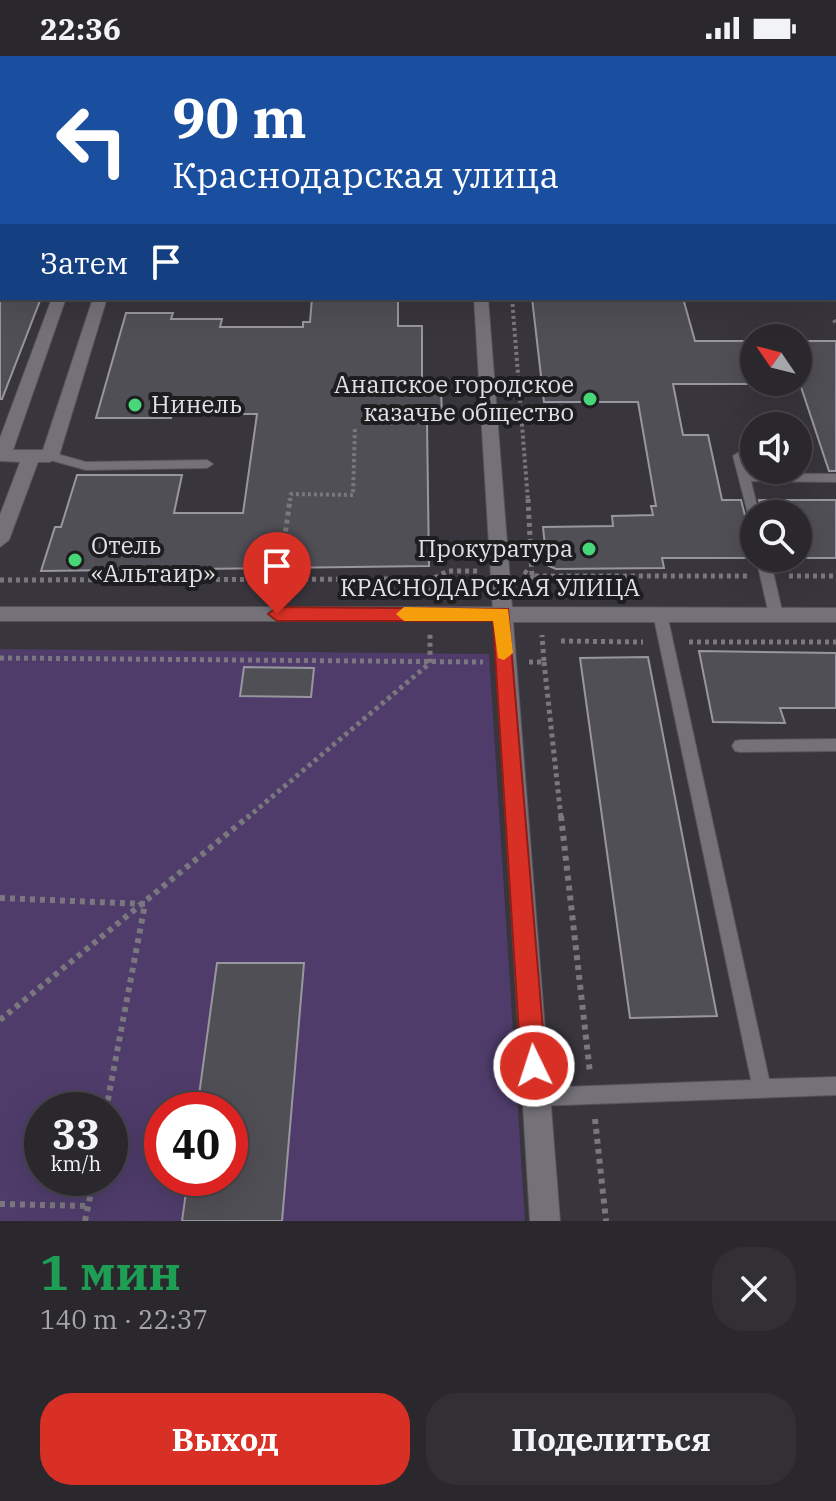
<!DOCTYPE html>
<html lang="ru">
<head>
<meta charset="utf-8">
<style>
  :root { --surface:#2a282d; --page:#323035; --text:#f1f3f6; --muted:#a5a6aa; --line:#464449; --accent:#d93025 }
  body { margin:0; font-family:"IBM Plex Serif",serif; background:var(--page); color:var(--text); height:100vh; display:flex; flex-direction:column; font-size:30px; white-space:nowrap }
  * { box-sizing:border-box; margin:0 }
  p { font-size:26px; color:var(--muted) }
  .icon { flex:none; width:44px; height:44px; fill:none; stroke:currentColor; stroke-width:2; stroke-linecap:round; stroke-linejoin:round }
  .map { position:relative; height:1165px; overflow:hidden }
  .details { display:flex; flex-direction:column; background:var(--surface); flex:1 }
  .details>* { flex:none }
  .hud { position:absolute; left:0px; top:0px; width:836px; height:244px; box-shadow:0 8px 32px #0002,0 0 0 2px var(--line); background:#1a4fa0; color:#fff; overflow:hidden }
  .needle { width:52px; rotate:305deg }
  .fabs { position:absolute; left:740px; top:268px; display:grid; gap:16px }
  .fabs a { display:grid; place-items:center; width:72px; height:72px; border-radius:50%; background:var(--surface); box-shadow:0 8px 32px #0002,0 0 0 2px var(--line); font-size:40px }
  .speed { position:absolute; left:24px; top:1036px; display:flex; gap:16px; font-size:40px; font-weight:700; text-align:center }
  .speed>* { display:grid; place-content:center; width:104px; height:104px; border-radius:50%; background:var(--surface); box-shadow:0 8px 32px #0002,0 0 0 2px var(--line); line-height:1 }
  .speed small { font-size:20px; font-weight:400 }
  .speed .limit { border:12px solid #d22; background:#fff; color:#111 }
  .pin { position:absolute; display:grid; place-items:center; width:68px; height:68px; color:#fff; margin:-82px -34px; border-radius:50% 50% 50% 0; rotate:-45deg; box-shadow:0 0 8px #0007 }
  .pin .icon { rotate:45deg }
  .me { position:absolute; width:88px; margin:-44px; rotate:356deg; stroke-linejoin:round; filter:drop-shadow(0 0 6px #0008) }
  .turn { display:flex; align-items:center; gap:28px; height:168px; padding:0 40px; font-size:36px }
  .turn .icon { width:104px; height:104px; stroke-width:2.5 }
  .turn b { display:block; font-size:56px; line-height:68px }
  .then { display:flex; align-items:center; height:76px; padding:0 40px; background:#0003; gap:16px; font-size:30px }
  .round { display:grid; place-items:center; flex:none; width:84px; height:84px; border-radius:32px; background:var(--page) }
  .head { display:flex; align-items:center; justify-content:space-between; height:136px; padding:0 40px }
  h1 { font-size:48px; font-weight:700; line-height:60px; color:#1e9e55 }
  .action { display:flex; gap:16px; margin-top:auto; padding:16px 40px }
  .action a { flex:1; height:92px; border-radius:32px; background:var(--accent); color:#fff; font-size:32px; font-weight:700; line-height:92px; text-align:center }
  .action a+a { background:var(--page); color:var(--text) }
  .status { display:flex; justify-content:space-between; align-items:center; height:56px; padding:0 40px; background:var(--surface); direction:ltr }
  .status svg { height:22px; fill:currentColor }
  .map>svg:first-child { display:block }
  .green { fill:#4f3c6b; fill-rule:evenodd }
  .building { fill:#514f56; stroke:#98969e; stroke-width:2 }
  .lines { fill:none; stroke-linecap:round; stroke-linejoin:round }
  .service-casing { stroke:#555459; stroke-width:2 }
  .minor-casing { stroke:#555459; stroke-width:2 }
  .tertiary-casing { stroke:#555459; stroke-width:2 }
  .path-far2 { stroke:#7a787e; stroke-width:4; stroke-dasharray:3 3; stroke-linecap:butt }
  .path-far1 { stroke:#7a787e; stroke-width:5; stroke-dasharray:4 4; stroke-linecap:butt }
  .path { stroke:#7a787e; stroke-width:6; stroke-dasharray:5 5; stroke-linecap:butt }
  .service { fill:#747179; fill-rule:evenodd }
  .minor { fill:#747179; fill-rule:evenodd }
  .tertiary { fill:#747179; fill-rule:evenodd }
  .route { fill:#d93025; stroke:#8d1f18; stroke-width:2 }
  .slow { fill:#f59e0b }
  .poi-dot { fill:#47d779; stroke:#1e1d20; stroke-width:3 }
  .labels { text-anchor:middle; stroke-width:8; stroke-linejoin:round; paint-order:stroke }
  .poi-label { font-size:24px; fill:#e1e0e4; stroke:#1e1d20; text-anchor:end }
  .street-label { font-size:24px; fill:#e1e0e4; stroke:#1e1d20 }
</style>
</head>
<body>
<div class="status"><b>22:36</b><svg viewBox="0 0 49 12"><path d="M0 12V9h3v3zM5 12V6h3v6zM10 12V3h3v9zM15 12V0h3v12zM26 1h20v11H26zM47 4h2v5h-2z"/></svg></div>
<div class="map">
<svg width="836" height="1165" viewBox="0 0 836 1165">
  <rect width="100%" height="100%" fill="#38353c"/>
  <!-- green -->
  <path class="green" d="M0,593L489,598L525,1165H0ZM42,1054H110V1122H42ZM162,1054H230V1122H162Z"/>
  <!-- building -->
  <g class="building">
    <polygon points="0,242 41,242 2,343 0,343"/>
    <polygon points="312,242 398,242 398,270 422,270 422,329 441,329 442,365 427,365 429,510 41,515 55,471 61,471 77,419 182,419 174,457 243,457 257,358 172,358 171,362 96,362 126,257 173,257 171,263 222,263 220,271 303,271 303,266 310,266"/>
    <polygon points="532,242 683,242 695,285 754,285 754,326 798,326 798,285 836,285 836,415 829,415 800,328 673,328 683,379 708,379 722,444 741,444 747,467 754,470 753,502 662,502 664,512 556,513 547,509 543,471 613,470 612,460 653,459 651,450 656,450 638,346 544,346"/>
    <polygon points="759,444 836,444 836,502 798,502 798,458 762,458"/>
    <polygon points="699,595 836,597 836,652 780,652 785,667 713,666"/>
    <polygon points="648,601 717,960 630,962 580,602"/>
    <polygon points="244,611 314,612 311,641 240,640"/>
    <polygon points="217,907 304,907 282,1165 182,1165 188,1122 230,1122 230,1054 197,1054"/>
  </g>
  <g class="lines">
    <defs>
      <g id="service">
        <polygon points="50,396 86,406 207,404 213,408 207,412 86,414 46,403 44,400 46,397"/>
        <polygon points="739,396 745,400 749,417 836,418 836,426 751,425 759,458 754,458 754,467 750,466 733,400"/>
        <polygon points="756,502 770,502 783,559 781,563 771,563 769,559"/>
        <polygon points="660,553 667,558 769,1023 836,1021 836,1039 536,1050 529,1048 527,1041 529,1034 536,1032 751,1024 653,558"/>
        <polygon points="836,683 836,695 740,696 735,695 732,690 735,685 740,684"/>
      </g>
      <g id="minor">
        <polygon points="750,0 760,0 762,2 750,2"/>
        <rect x="834" y="160" width="2" height="12"/>
        <polygon points="52,242 66,242 13,394 43,394 93,242 107,242 59,400 50,406 38,406 9,484 0,491 0,459 20,406 0,405 0,382"/>
        <polygon points="0,551 501,551 508,553 511,558 508,563 501,565 0,565"/>
      </g>
      <g id="tertiary">
        <polygon points="460,0 470,0 471,2 459,2"/>
        <polygon points="474,242 488,242 512,551 836,552 836,566 513,566 560,1165 530,1165"/>
      </g>
    </defs>
    <!-- service casing -->
    <use href="#service" class="service-casing"/>
    <!-- minor casing -->
    <use href="#minor" class="minor-casing"/>
    <!-- tertiary casing -->
    <use href="#tertiary" class="tertiary-casing"/>
    <!-- path-far2 -->
    <g class="path-far2">
      <polyline points="512,242 528,445"/>
      <polyline points="834,264 836,268"/>
      <polyline points="290,445 291,438 353,439 355,371"/>
    </g>
    <!-- path-far1 -->
    <g class="path-far1">
      <polyline points="528,443 532,520 747,520"/>
      <polyline points="524,515 538,525 539,537"/>
      <polyline points="789,520 836,520"/>
      <polyline points="279,523 290,443"/>
      <polyline points="0,524 432,523"/>
      <polyline points="431,536 432,523 448,515 478,515"/>
      <polyline points="561,585 643,586"/>
      <polyline points="689,586 836,586"/>
      <polyline points="0,602 483,606"/>
      <polyline points="529,606 544,606 542,579"/>
      <polyline points="544,606 561,762"/>
      <polyline points="247,762 430,607 430,578"/>
    </g>
    <!-- path -->
    <g class="path">
      <polyline points="561,760 590,1017"/>
      <polyline points="0,842 145,848 106,1054"/>
      <polyline points="0,964 249,760"/>
      <polyline points="595,1063 606,1165"/>
      <polyline points="0,1148 88,1150"/>
      <polyline points="85,1165 94,1122"/>
    </g>
    <!-- service -->
    <use href="#service" class="service"/>
    <!-- minor -->
    <use href="#minor" class="minor"/>
    <!-- tertiary -->
    <use href="#tertiary" class="tertiary"/>
  </g>
  <!-- route -->
  <polygon class="route" points="277,551 508,553 546,1010 542,1018 534,1022 525,1018 521,1010 493,565 277,565 268,558"/>
  <!-- slow -->
  <polygon class="slow" points="404,551 508,553 513,597 504,604 498,602 493,565 404,565 396,558"/>
  <!-- markers -->
  <g class="poi-dot">
    <circle cx="590" cy="343" r="8"/>
    <circle cx="135" cy="349" r="8"/>
    <circle cx="589" cy="493" r="8"/>
    <circle cx="75" cy="504" r="8"/>
  </g>
  <g class="labels">
    <!-- poi labels -->
    <g class="poi-label">
      <text x="574" y="337">Анапское городское<tspan x="574" dy="28">казачье общество</tspan></text>
      <text x="151" y="357" text-anchor="start">Нинель</text>
      <text x="91" y="498" text-anchor="start">Отель<tspan x="91" dy="28">«Альтаир»</tspan></text>
      <text x="573" y="501">Прокуратура</text>
    </g>
    <!-- street labels -->
    <g class="street-label">
      <text x="490" y="540">КРАСНОДАРСКАЯ УЛИЦА</text>
    </g>
  </g>
</svg>
<div class="fabs">
<a><svg class="needle" viewBox="-14 -14 28 28"><path d="M0-13l5 13h-10z" fill="#e53935"/><path d="M0 13l5-13h-10z" fill="#a5a6aa"/></svg></a>
<a><svg class="icon" aria-label="sound" viewBox="0 0 24 24"><path d="M4 9h4l5-4v14l-5-4H4zM17 9q2 3 0 6"/></svg></a>
<a><svg class="icon" aria-label="search" viewBox="0 0 24 24"><circle cx="10" cy="10" r="6"/><path d="M15 15l6 6"/></svg></a>
</div>
<div class="speed"><div>33<small>km/h</small></div><div class="limit">40</div></div>
<div class="pin" style="left:277px;top:558px;background:#d93025"><svg class="icon" aria-label="arrive" viewBox="0 0 24 24"><path d="M6 21V4h12l-3 4 3 4H6"/></svg></div>
<svg class="me" style="left:534px;top:1010px" viewBox="-20 -20 40 40"><circle r="17" fill="#d93025" stroke="#fff" stroke-width="3"/><path d="M0-11L8 9 0 5-8 9z" fill="#fff"/></svg>
<div class="hud">
<div class="turn"><svg class="icon" aria-label="left" viewBox="0 0 24 24"><path d="M17 20v-9H6M10 6l-5 5 5 5"/></svg><div><b>90 m</b>Краснодарская улица</div></div>
<div class="then">Затем<svg class="icon" aria-label="arrive" viewBox="0 0 24 24"><path d="M6 21V4h12l-3 4 3 4H6"/></svg></div>
</div>
</div>
<section class="details">
<div class="head"><div><h1>1 мин</h1><p>140 m · 22:37</p></div><a class="round"><svg class="icon" aria-label="close" viewBox="0 0 24 24"><path d="M6 6l12 12M18 6L6 18"/></svg></a></div>
<div class="action"><a>Выход</a><a>Поделиться</a></div>
</section>
</body>
</html>
